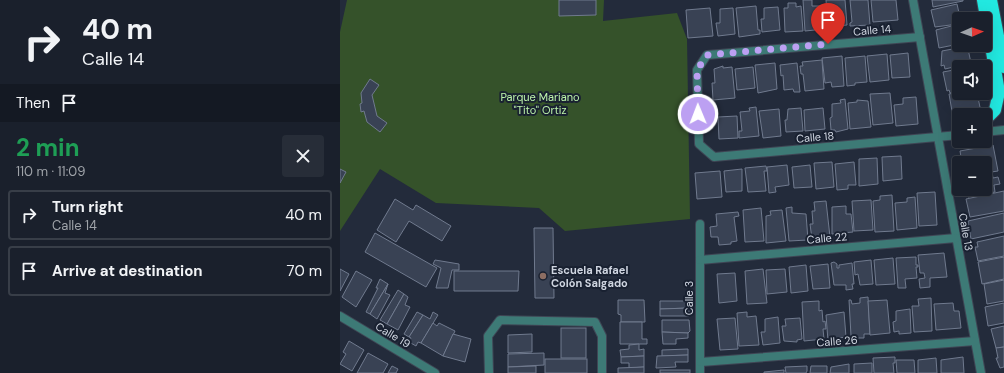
<!DOCTYPE html>
<html lang="en">
<head>
<meta charset="utf-8">
<style>
  :root { --surface:#1a202c; --page:#272d38; --text:#f1f3f6; --muted:#9fa3a9; --line:#383e48 }
  body { margin:0; font-family:"DM Sans",sans-serif; background:var(--page); color:var(--text); height:100vh; display:flex; flex-direction:column; font-size:15px; white-space:nowrap }
  * { box-sizing:border-box; margin:0 }
  p { font-size:13px; color:var(--muted) }
  .icon { flex:none; width:22px; height:22px; fill:none; stroke:currentColor; stroke-width:2; stroke-linecap:round; stroke-linejoin:round }
  .map { position:relative; flex:1; overflow:hidden }
  .panel { display:flex; flex-direction:column; background:var(--surface); width:340px }
  .panel>* { flex:none }
  .banner { background:#1a202c; color:var(--text); overflow:hidden }
  .needle { width:26px; rotate:88deg }
  .fabs { position:absolute; left:612px; top:12px; display:grid; gap:8px }
  .fabs a { display:grid; place-items:center; width:40px; height:40px; border-radius:4px; background:var(--surface); box-shadow:0 4px 16px #0002,0 0 0 1px var(--line); font-size:20px }
  .pin { position:absolute; display:grid; place-items:center; width:34px; height:34px; color:#fff; margin:-41px -17px; border-radius:50% 50% 50% 0; rotate:-45deg; box-shadow:0 0 4px #0007 }
  .pin .icon { rotate:45deg }
  .me { position:absolute; width:44px; margin:-22px; rotate:359deg; stroke-linejoin:round; filter:drop-shadow(0 0 3px #0008) }
  .turn { display:flex; align-items:center; gap:14px; height:84px; padding:0 16px; font-size:18px }
  .turn .icon { width:52px; height:52px; stroke-width:2.5 }
  .turn b { display:block; font-size:28px; line-height:34px }
  .then { display:flex; align-items:center; height:38px; padding:0 16px; background:#0003; gap:8px; font-size:15px }
  .round { display:grid; place-items:center; flex:none; width:42px; height:42px; border-radius:4px; background:var(--page) }
  .summary { display:flex; align-items:center; justify-content:space-between; height:68px; padding:0 16px }
  h1 { font-size:24px; font-weight:700; line-height:30px; color:#1e9e55 }
  ul { padding:0; list-style:none }
  li { display:flex; align-items:center; gap:12px; height:50px; margin:0 8px 6px; padding:0 8px; border:2px solid var(--line); border-radius:4px }
  li div { flex:1 }
  li b { display:block; font-size:15px }
  li em { font-style:normal }
  main { display:flex; flex:1; min-height:0 }
  .map>svg:first-child { display:block }
  .green { fill:#35522a }
  .building { fill:#394254; stroke:#707a8e }
  .lines { fill:none; stroke-linecap:round; stroke-linejoin:round }
  .street-casing { stroke:#3f4655; stroke-width:10 }
  .highway-casing { stroke:#3f4655; stroke-width:14 }
  .street { stroke:#3d7a76; stroke-width:8 }
  .highway { stroke:#22e8e0; stroke-width:12 }
  .route { stroke:#bca0f2; stroke-width:7; stroke-dasharray:0 12.6 }
  .education-dot { fill:#8d6e63; stroke:#192131; stroke-width:1.5 }
  .labels { text-anchor:middle; stroke-width:4; stroke-linejoin:round; paint-order:stroke }
  .street-label { font-size:11px; fill:#cfd5e0; stroke:#192131 }
  .park-label { font-size:11px; fill:#bdf3ab; stroke:#192131 }
  .poi-label { font-size:11px; font-weight:bold; fill:#cfd5e0; stroke:#192131; text-anchor:start }
</style>
</head>
<body>
<main>
<section class="panel">
<div class="banner">
<div class="turn"><svg class="icon" aria-label="right" viewBox="0 0 24 24"><path d="M7 20v-9h11M14 6l5 5-5 5"/></svg><div><b>40 m</b>Calle 14</div></div>
<div class="then">Then<svg class="icon" aria-label="arrive" viewBox="0 0 24 24"><path d="M6 21V4h12l-3 4 3 4H6"/></svg></div>
</div>
<div class="summary"><div><h1>2 min</h1><p>110 m · 11:09</p></div><a class="round"><svg class="icon" aria-label="close" viewBox="0 0 24 24"><path d="M6 6l12 12M18 6L6 18"/></svg></a></div>
<ul>
<li><svg class="icon" aria-label="right" viewBox="0 0 24 24"><path d="M7 20v-9h11M14 6l5 5-5 5"/></svg><div><b>Turn right</b><p>Calle 14</p></div><em>40 m</em></li>
<li><svg class="icon" aria-label="arrive" viewBox="0 0 24 24"><path d="M6 21V4h12l-3 4 3 4H6"/></svg><div><b>Arrive at destination</b></div><em>70 m</em></li>
</ul>
</section>
<div class="map">
<svg width="664" height="373" viewBox="0 0 664 373">
  <rect width="100%" height="100%" fill="#232b3b"/>
  <!-- green -->
  <polygon class="green" points="7,0 264,0 263,21 337,13 347,39 350,219 225,231 199,208 96,203 40,169 0,231 0,32"/>
  <!-- building -->
  <g class="building">
    <polygon points="219,0 256,0 256,15 219,16"/>
    <polygon points="463,0 472,0 472,6 484,6 485,29 465,31"/>
    <polygon points="486,0 505,0 507,25 488,27"/>
    <polygon points="510,0 528,0 530,25 510,26 510,23 512,22"/>
    <polygon points="531,0 556,0 558,20 533,22"/>
    <polygon points="592,0 623,0 623,1 593,7"/>
    <polygon points="448,3 456,3 456,7 461,6 463,31 445,32 444,8 448,8"/>
    <polygon points="617,4 619,13 616,14 618,24 595,27 591,10"/>
    <polygon points="416,6 418,30 420,30 420,34 399,37 396,8"/>
    <polygon points="438,7 440,30 422,32 421,19 424,19 424,8"/>
    <polygon points="370,8 373,36 348,38 346,10"/>
    <polygon points="393,8 395,34 378,36 376,23 380,23 380,9"/>
    <polygon points="619,24 619,44 599,48 596,30"/>
    <polygon points="623,47 623,50 628,49 631,63 605,69 604,65 601,66 602,51"/>
    <polygon points="568,53 570,77 552,78 550,55"/>
    <polygon points="547,54 549,80 530,82 527,56"/>
    <polygon points="502,56 504,86 492,87 491,82 485,83 482,58"/>
    <polygon points="525,56 527,82 515,83 515,85 507,86 505,58"/>
    <polygon points="482,60 484,89 465,91 463,74 461,74 460,66 463,66 462,62"/>
    <polygon points="435,63 437,89 418,93 415,65"/>
    <polygon points="457,63 460,92 454,92 453,89 444,90 443,75 441,76 440,65"/>
    <polygon points="383,66 383,68 392,67 395,98 373,100 372,83 375,83 374,69"/>
    <polygon points="413,67 415,88 397,90 395,69"/>
    <polygon points="619,69 619,91 610,93 609,90 607,91 603,72"/>
    <polygon points="30,79 39,85 32,95 37,116 47,123 40,132 27,122 24,111 21,112 20,104 22,103 21,93"/>
    <polygon points="619,92 637,93 641,112 613,117 609,94"/>
    <polygon points="550,93 553,123 533,125 530,94"/>
    <polygon points="576,97 578,124 556,126 554,105 563,104 563,98"/>
    <polygon points="505,99 508,129 496,132 495,130 491,130 490,118 492,117 492,104 501,103 500,100"/>
    <polygon points="517,100 528,101 531,127 510,129 508,103 517,102"/>
    <polygon points="416,107 419,136 399,138 399,131 402,131 400,112 410,111 409,108"/>
    <polygon points="461,108 463,131 446,132 445,120 447,120 448,109"/>
    <polygon points="483,108 485,129 465,131 464,110"/>
    <polygon points="439,109 441,136 423,138 419,111"/>
    <polygon points="397,116 398,138 379,139 378,117"/>
    <polygon points="653,145 658,171 645,173 645,163 622,163 620,151"/>
    <polygon points="561,156 562,179 543,181 542,157"/>
    <polygon points="537,158 538,184 519,186 519,159"/>
    <polygon points="492,162 494,187 476,189 474,163"/>
    <polygon points="514,162 516,185 508,185 508,189 497,190 495,164"/>
    <polygon points="447,165 449,185 435,187 436,192 429,193 427,167"/>
    <polygon points="470,165 472,187 454,188 452,167"/>
    <polygon points="426,166 427,171 424,171 426,191 408,192 405,168"/>
    <polygon points="0,169 6,172 0,183"/>
    <polygon points="402,169 402,191 386,192 384,171"/>
    <polygon points="380,171 382,197 357,199 355,173"/>
    <polygon points="652,172 653,178 658,177 660,184 654,185 655,192 628,197 627,189 645,189 645,173"/>
    <polygon points="664,191 664,211 630,217 626,199"/>
    <polygon points="595,192 597,225 579,226 577,193"/>
    <polygon points="552,195 554,231 535,232 533,201 540,200 540,196"/>
    <polygon points="575,197 577,228 557,230 555,203 567,202 567,198"/>
    <polygon points="55,199 73,210 76,205 111,226 102,241 69,221 56,242 37,230"/>
    <polygon points="531,200 533,230 514,231 512,201"/>
    <polygon points="486,201 490,237 472,239 470,224 473,224 472,211 475,211 474,202"/>
    <polygon points="506,206 506,214 511,214 513,232 492,234 492,207"/>
    <polygon points="452,207 452,213 466,214 468,240 449,241 446,208"/>
    <polygon points="421,208 424,241 405,242 403,210"/>
    <polygon points="442,210 446,241 426,243 426,216 431,215 430,211"/>
    <polygon points="398,212 399,216 394,217 397,241 391,242 391,244 379,245 378,237 371,237 370,227 377,226 376,214"/>
    <polygon points="664,213 664,232 631,239 628,221"/>
    <polygon points="194,228 213,228 214,298 195,298"/>
    <polygon points="35,233 97,268 86,287 25,252"/>
    <polygon points="664,236 664,256 638,261 635,247 638,247 637,242"/>
    <polygon points="604,253 607,277 590,278 590,287 580,288 579,279 585,278 584,273 580,273 578,255"/>
    <polygon points="576,257 576,265 578,265 578,267 576,267 577,278 565,279 566,288 558,288 556,258"/>
    <polygon points="664,257 664,279 642,284 638,262"/>
    <polygon points="553,258 555,284 536,285 534,260"/>
    <polygon points="95,260 119,264 119,270 112,270 108,288 96,288 101,268 93,264"/>
    <polygon points="531,260 533,284 520,285 518,274 515,275 514,262"/>
    <polygon points="494,262 497,264 497,268 499,268 499,265 512,263 514,284 512,284 513,289 506,290 506,285 494,285 491,263"/>
    <polygon points="488,264 490,288 473,289 470,266"/>
    <polygon points="466,265 468,291 451,293 449,267"/>
    <polygon points="0,269 9,274 0,291"/>
    <polygon points="423,269 427,303 407,304 405,271"/>
    <polygon points="445,269 447,292 427,294 426,270"/>
    <polygon points="16,271 32,280 16,307 2,297"/>
    <polygon points="114,271 179,271 178,291 114,291"/>
    <polygon points="395,273 397,301 379,303 377,274"/>
    <polygon points="40,279 48,284 30,314 26,312 38,288 36,288"/>
    <polygon points="664,280 664,301 647,304 644,284"/>
    <polygon points="48,284 45,293 50,295 37,319 30,314"/>
    <polygon points="58,290 64,294 47,324 40,320"/>
    <polygon points="64,294 68,297 65,305 70,307 58,330 47,324"/>
    <polygon points="528,297 530,334 524,334 524,338 515,338 515,335 511,336 509,300 511,300 512,304 520,303 520,298"/>
    <polygon points="591,298 592,331 574,332 572,306 579,306 578,299"/>
    <polygon points="278,300 304,300 305,322 281,322 281,315 278,314"/>
    <polygon points="547,300 550,333 530,335 528,301"/>
    <polygon points="320,301 348,301 349,308 320,309"/>
    <polygon points="479,301 479,311 482,310 483,322 485,321 486,329 483,329 484,339 464,341 462,302"/>
    <polygon points="613,303 614,311 619,311 621,328 596,330 594,304"/>
    <polygon points="664,303 664,323 648,326 645,307"/>
    <polygon points="349,308 349,316 320,316 320,309"/>
    <polygon points="570,309 571,333 559,334 559,331 554,332 553,322 556,321 556,311"/>
    <polygon points="77,312 83,315 69,337 64,334"/>
    <polygon points="93,312 98,315 81,343 78,342 76,346 69,342 71,338 69,337 83,315 90,319"/>
    <polygon points="407,312 407,317 416,316 419,345 399,346 397,313"/>
    <polygon points="504,312 506,337 499,338 500,340 488,341 486,315"/>
    <polygon points="438,317 440,343 423,345 421,332 425,332 425,319"/>
    <polygon points="395,318 398,349 380,350 377,319"/>
    <polygon points="460,318 462,339 457,340 457,342 444,341 442,326 446,326 445,319"/>
    <polygon points="322,320 349,320 350,331 348,333 322,332"/>
    <polygon points="280,322 302,322 302,339 307,339 307,344 280,344"/>
    <polygon points="93,323 97,326 99,323 115,331 103,356 81,343"/>
    <polygon points="664,326 664,347 656,348 651,329"/>
    <rect x="221" y="328" width="25" height="30"/>
    <polygon points="322,332 348,333 348,338 336,339 336,344 323,344"/>
    <polygon points="113,334 131,339 125,362 103,356"/>
    <polygon points="192,334 192,352 168,353 168,335"/>
    <polygon points="9,341 24,350 12,371 0,364 6,354 3,352"/>
    <polygon points="299,344 299,350 304,349 304,356 281,357 280,350 289,349 289,345"/>
    <polygon points="664,347 664,367 660,368 656,358 658,358 656,348"/>
    <polygon points="348,349 348,355 322,356 322,350"/>
    <polygon points="28,353 48,364 43,373 17,373"/>
    <polygon points="204,353 204,365 168,367 168,354"/>
    <polygon points="348,355 348,362 335,362 336,367 316,368 317,356"/>
    <polygon points="304,356 304,367 289,368 289,363 281,363 281,357"/>
    <polygon points="555,357 555,363 553,363 554,373 534,373 533,358"/>
    <polygon points="623,357 624,373 601,373 601,360"/>
    <polygon points="596,358 597,373 578,373 578,360"/>
    <rect x="205" y="359" width="42" height="14"/>
    <polygon points="556,360 574,360 575,373 557,373"/>
    <polygon points="532,363 532,373 514,373 514,364"/>
    <polygon points="509,364 509,373 490,373 491,367"/>
    <polygon points="52,366 58,369 56,373 48,373"/>
    <polygon points="196,366 196,373 168,373 168,367"/>
    <polygon points="467,366 467,371 466,373 446,373 445,367"/>
    <polygon points="471,366 487,366 487,373 470,373"/>
    <polygon points="304,367 304,373 278,373 278,368"/>
    <rect x="320" y="370" width="30" height="3"/>
    <polygon points="444,370 444,373 424,373 424,372"/>
  </g>
  <g class="lines">
    <defs>
      <g id="street">
        <polyline points="573,0 641,373"/>
        <polyline points="580,37 367,55 357,70 359,144 374,157 619,135"/>
        <polyline points="645,132 664,130"/>
        <polyline points="360,224 360,373"/>
        <polyline points="360,260 616,238"/>
        <polyline points="0,316 95,373"/>
        <polyline points="361,362 635,341"/>
        <polyline points="149,373 148,336 160,320 255,322 262,336 262,373"/>
      </g>
      <g id="highway">
        <polyline points="643,0 659,92 655,110 645,120"/>
        <polyline points="651,0 664,67"/>
      </g>
    </defs>
    <!-- street casing -->
    <use href="#street" class="street-casing"/>
    <!-- highway casing -->
    <use href="#highway" class="highway-casing"/>
    <!-- street -->
    <use href="#street" class="street"/>
    <!-- highway -->
    <use href="#highway" class="highway"/>
  </g>
  <g class="lines">
    <!-- route -->
    <polyline class="route" points="358,114 357,70 367,55 488,44"/>
  </g>
  <!-- markers -->
  <circle class="education-dot" cx="203" cy="276" r="4"/>
  <g class="labels">
    <!-- street labels -->
    <g class="street-label">
      <text transform="translate(532 30) rotate(-5)" y="4">Calle 14</text>
      <text transform="translate(475 137) rotate(-5)" y="4">Calle 18</text>
      <text transform="translate(626 232) rotate(80)" y="4">Calle 13</text>
      <text transform="translate(487 238) rotate(-5)" y="4">Calle 22</text>
      <text transform="translate(349 298) rotate(-90)" y="4">Calle 3</text>
      <text transform="translate(53 335) rotate(31)" y="4">Calle 19</text>
      <text transform="translate(497 341) rotate(-4)" y="4">Calle 26</text>
    </g>
    <!-- park labels -->
    <g class="park-label">
      <text x="200" y="101">Parque Mariano<tspan x="200" dy="13">"Tito" Ortiz</tspan></text>
    </g>
    <!-- poi labels -->
    <g class="poi-label">
      <text x="211" y="274">Escuela Rafael<tspan x="211" dy="13">Colón Salgado</tspan></text>
    </g>
  </g>
</svg>
<div class="fabs">
<a><svg class="needle" viewBox="-14 -14 28 28"><path d="M0-13l5 13h-10z" fill="#e53935"/><path d="M0 13l5-13h-10z" fill="#9fa3a9"/></svg></a>
<a><svg class="icon" aria-label="sound" viewBox="0 0 24 24"><path d="M4 9h4l5-4v14l-5-4H4zM17 9q2 3 0 6"/></svg></a>
<a>+</a>
<a>−</a>
</div>
<div class="pin" style="left:488px;top:44px;background:#d93025"><svg class="icon" aria-label="arrive" viewBox="0 0 24 24"><path d="M6 21V4h12l-3 4 3 4H6"/></svg></div>
<svg class="me" style="left:358px;top:114px" viewBox="-20 -20 40 40"><circle r="17" fill="#bca0f2" stroke="#fff" stroke-width="3"/><path d="M0-11L8 9 0 5-8 9z" fill="#fff"/></svg>
</div>
</main>
</body>
</html>
